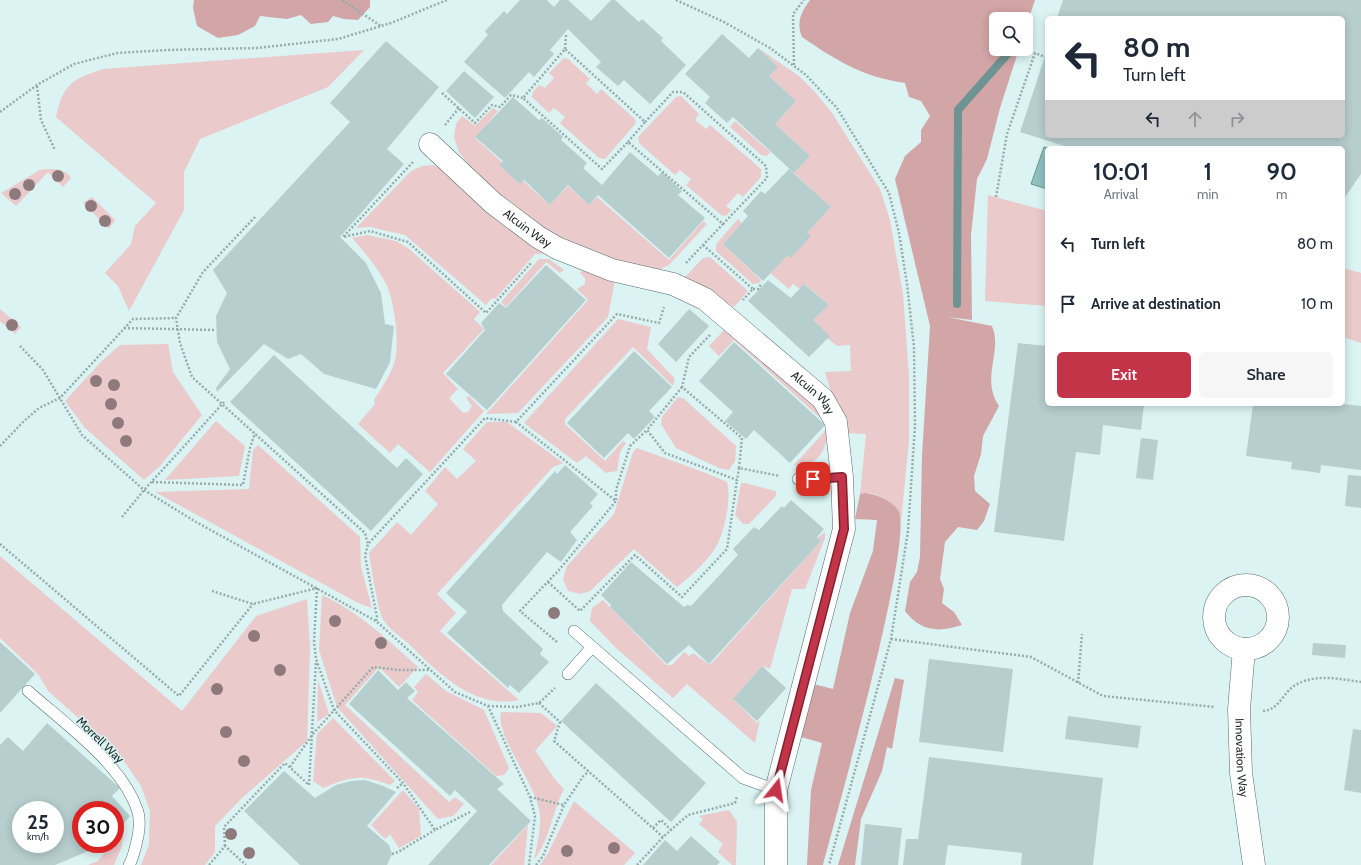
<!DOCTYPE html>
<html lang="en">
<head>
<meta charset="utf-8">
<style>
  :root { --surface:#fff; --page:#f6f6f7; --text:#1f2937; --muted:#747a83; --accent:#c43449 }
  body { margin:0; font-family:Cabin,sans-serif; background:var(--page); color:var(--text); height:100vh; display:flex; flex-direction:column; font-size:15px; white-space:nowrap }
  * { box-sizing:border-box; margin:0 }
  p { font-size:13px; color:var(--muted) }
  .icon { flex:none; width:22px; height:22px; fill:none; stroke:currentColor; stroke-width:2; stroke-linecap:round; stroke-linejoin:round }
  .map { position:relative; flex:1; overflow:hidden }
  .side { position:absolute; left:1045px; top:146px; width:300px; height:260px; display:flex; flex-direction:column; background:var(--surface); border-radius:6px; box-shadow:0 2px 10px #0003 }
  .side>* { flex:none }
  .top-card { position:absolute; left:1045px; top:16px; width:300px; height:122px; border-radius:6px; box-shadow:0 2px 10px #0003; background:#fff; color:var(--text); overflow:hidden }
  .controls { position:absolute; left:989px; top:12px; display:grid; gap:8px }
  .controls a { display:grid; place-items:center; width:44px; height:44px; border-radius:6px; background:var(--surface); box-shadow:0 2px 10px #0003; font-size:20px }
  .speed { position:absolute; left:12px; top:801px; display:flex; gap:8px; font-size:20px; font-weight:700; text-align:center }
  .speed>* { display:grid; place-content:center; width:52px; height:52px; border-radius:50%; background:var(--surface); box-shadow:0 2px 10px #0003; line-height:1 }
  .speed small { font-size:10px; font-weight:400 }
  .speed .limit { border:6px solid #d22; background:#fff; color:#111 }
  .pin { position:absolute; display:grid; place-items:center; width:34px; height:34px; color:#fff; margin:-17px; border-radius:8px; box-shadow:0 2px 6px #0006 }
  .me { position:absolute; width:44px; margin:-22px; rotate:15deg; stroke-linejoin:round; filter:drop-shadow(0 0 3px #0008) }
  .turn { display:flex; align-items:center; gap:14px; height:84px; padding:0 12px; font-size:18px }
  .turn .icon { width:52px; height:52px; stroke-width:2.5 }
  .turn b { display:block; font-size:28px; line-height:34px }
  .lanes { display:flex; align-items:center; height:38px; padding:0 12px; background:#0003; justify-content:center; gap:20px; direction:ltr }
  .lanes .off { opacity:.35 }
  .eta { display:flex; justify-content:space-evenly; align-items:center; height:68px; text-align:center }
  .eta b { font-size:24px; font-weight:600; line-height:28px }
  .primary-button { display:flex; gap:8px; margin-top:auto; padding:8px 12px }
  .primary-button a { flex:1; height:46px; border-radius:6px; background:var(--accent); color:#fff; font-size:16px; font-weight:600; line-height:46px; text-align:center }
  .primary-button a+a { background:var(--page); color:var(--text) }
  ul { padding:0; list-style:none }
  li { display:flex; align-items:center; gap:12px; height:60px; padding:0 12px }
  li div { flex:1 }
  li b { display:block; font-size:15px }
  li em { font-style:normal }
  .map>svg:first-child { display:block }
  .green { fill:#eacaca }
  .forest { fill:#d2a5a6 }
  .water { fill:#8ec1c0; stroke:#6d9392 }
  .lines { fill:none; stroke-linecap:round; stroke-linejoin:round }
  .stream { stroke:#6d9392; stroke-width:8 }
  .building { fill:#b7cece; fill-rule:evenodd }
  .service-casing { stroke:#576b6b; stroke-width:12 }
  .minor-casing { stroke:#576b6b; stroke-width:23 }
  .path { stroke:#98abab; stroke-width:2.5; stroke-dasharray:2 2; stroke-linecap:butt }
  .service { stroke:#fff; stroke-width:11 }
  .minor { stroke:#fff; stroke-width:22 }
  .path-bridge { stroke:#98abab; stroke-width:2.5; stroke-dasharray:2 2; stroke-linecap:butt }
  .tree { fill:#8e7a7d }
  .route-casing { stroke:#7f222f; stroke-width:10 }
  .route { stroke:#c43449; stroke-width:7 }
  .labels { text-anchor:middle; stroke-width:3; stroke-linejoin:round; paint-order:stroke }
  .street-label { font-size:12px; fill:#1f2828; stroke:#dbf3f3 }
</style>
</head>
<body>
<div class="map">
<svg width="1361" height="865" viewBox="0 0 1361 865">
  <rect width="100%" height="100%" fill="#dbf3f3"/>
  <!-- green -->
  <g class="green">
    <path d="M758,48L799,76L815,92L832,113L880,189L890,220L903,294L909,376V440L901,521C896,504 878,490 860,494L866,434L843,433L825,372L851,371L850,345L837,346L827,338L829,336L813,320L829,305L805,284L800,289L793,284L789,289L770,273L788,255L810,236L807,233L831,207L794,173L810,156L775,124L796,101L769,76L778,67Z"/>
    <path d="M364,50L328,87L200,139L184,172V210L129,311L118,286L105,273L131,244L135,226L156,203L56,117C64,82 72,80 103,69Z"/>
    <polygon points="564,58 568,59 590,79 586,83 597,94 601,89 635,119 636,123 605,159 599,158 560,123 565,117 554,108 549,113 532,97 533,92 539,85 545,88 554,78 549,73"/>
    <polygon points="681,96 699,114 695,120 706,129 710,125 761,169 761,177 743,197 738,193 726,206 731,210 726,216 721,215 686,185 691,179 680,170 675,175 639,143 638,137 676,97"/>
    <polygon points="493,108 498,111 475,138 550,205 568,186 589,205 597,197 669,260 703,221 707,224 670,264 659,270 615,262 543,230 479,178 459,152 454,137 456,124 462,116 475,126"/>
    <polygon points="735,121 770,152 767,156 761,155 730,127"/>
    <polygon points="434,165 447,172 550,253 535,254 495,299 492,298 486,305 405,235 370,227 356,228 411,171 422,166"/>
    <path d="M48,169C56,169 67,170 71,178L63,187L48,172L16,206L1,193L40,170Z"/>
    <polygon points="988,195 1047,211 1047,306 985,301"/>
    <polygon points="92,197 115,220 109,229 83,203"/>
    <polygon points="738,219 742,223 723,244 761,280 759,283 753,284 716,251 716,244"/>
    <path d="M367,235L396,241L408,248L480,312L474,319L484,329L443,373L458,389L449,398L463,413L468,412L472,406L466,398L469,396L484,411L430,472L398,444L390,453L358,424L375,404L374,400C382,387 391,375 395,360C400,342 394,298 385,282C376,265 364,252 352,238Z"/>
    <polygon points="710,257 748,291 734,307 684,278 703,258"/>
    <polygon points="539,259 549,259 564,270 560,273 546,262 506,307 501,302"/>
    <polygon points="1343,268 1361,273 1361,343 1343,337"/>
    <polygon points="584,269 615,280 608,317 518,413 486,414 588,300 577,289 585,284 585,278 580,273"/>
    <polygon points="0,309 21,327 15,334 0,321"/>
    <polygon points="618,319 651,327 647,349 675,379 673,386 633,347 565,419 565,424 605,461 623,441 626,443 620,452 617,471 606,473 586,456 577,463 524,423"/>
    <polygon points="728,326 814,403 826,423 734,340 719,356 709,346"/>
    <polygon points="168,344 173,372 202,415 160,466 144,480 85,428 65,401 102,361 120,345"/>
    <polygon points="678,397 683,398 736,446 735,461 729,470 719,468 676,448 661,424 662,417"/>
    <polygon points="216,421 245,446 239,476 165,480"/>
    <path d="M487,422H507L563,463L553,467L437,594L456,613L440,631L519,700C475,709 440,675 411,646C403,638 391,631 384,621C378,614 371,564 369,553L397,522L411,535L438,504L425,491L445,467L457,479L476,461L463,449Z"/>
    <path d="M827,429C828,449 817,468 794,465Z"/>
    <polygon points="258,445 360,537 361,567 372,608 358,603 155,492 249,489 253,450"/>
    <path d="M637,448L706,473L727,482C731,500 726,523 719,541C713,556 690,577 677,587L634,549L590,591L580,594L568,591L563,579L567,566L614,514L633,452Z"/>
    <polygon points="741,483 745,483 776,491 776,496 749,524 743,524 735,515"/>
    <polygon points="825,532 825,538 805,589 792,589 770,669 762,666 733,699 757,723 760,720 755,743 687,684 673,698 616,648 590,621 592,608 603,600 666,665 672,665 684,652 689,656 693,653 710,665 821,541 818,537"/>
    <polygon points="0,556 182,711 256,616 307,599 310,649 307,741 242,798 215,826 215,852 205,865 141,865 149,845 150,811 141,786 126,764 100,737 48,691 38,674 0,638"/>
    <path d="M322,595C360,613 387,639 418,667L399,687L379,667L345,705L449,802L455,797L464,804L453,816L438,819L337,707L319,650Z"/>
    <polygon points="426,674 446,691 484,710 509,768 504,775 496,776 412,700 418,692 414,687"/>
    <polygon points="318,680 329,714 317,722"/>
    <path d="M501,712L541,713L557,726L535,751C546,764 551,777 564,789C551,814 551,837 534,860C537,846 541,829 540,814C537,785 495,736 501,712Z"/>
    <path d="M333,718L395,781L390,785C360,774 353,776 323,788L313,781L317,734Z"/>
    <polygon points="403,790 419,809 421,836 399,848 390,834 385,839 371,825"/>
    <polygon points="574,801 635,853 624,865 540,865 548,853"/>
    <polygon points="729,810 737,822 736,865 732,865 718,852 723,844 699,824 703,819 699,816"/>
    <polygon points="528,825 524,865 491,865"/>
    <polygon points="124,827 122,846 114,865 88,865 98,861 111,844 115,844 115,839"/>
  </g>
  <!-- forest -->
  <g class="forest">
    <polygon points="194,0 370,0 370,7 358,20 344,19 333,16 328,22 311,24 301,15 287,19 260,16 255,26 238,35 218,38 197,26 193,8"/>
    <path d="M810,0H1035L1026,27V19H996V49H1019L1000,108L987,159L977,179L971,235L972,320L947,317L992,326C1003,353 980,377 999,406L983,436L981,454L974,476L975,491L990,504L984,521L977,530L958,527L945,542L940,579L944,589L942,603L954,612L962,625C938,633 920,631 905,611L910,582L917,572L920,557L922,456L930,326L895,179L905,156L921,142V130L930,116L921,101L909,97L905,83C863,77 837,61 802,37C796,23 801,12 810,0Z"/>
    <path d="M866,493C877,495 891,500 898,510C916,536 835,818 823,865H807L811,790L822,743L801,737L813,684L833,689L850,613L873,551L877,520L855,519L860,494Z"/>
    <polygon points="895,678 904,680 892,749 887,747 882,771 861,819 855,865 838,865"/>
  </g>
  <!-- water -->
  <polygon class="water" points="1044,147 1048,148 1047,189 1031,184"/>
  <g class="lines">
    <!-- stream -->
    <polyline class="stream" points="957,304 958,110 1012,49"/>
  </g>
  <!-- building -->
  <g class="building">
    <polygon points="520,0 547,0 554,7 560,0 568,0 591,21 611,0 615,0 639,22 642,19 663,38 661,41 686,65 650,104 624,80 618,86 596,67 601,62 568,29 550,50 554,54 534,77 529,72 505,98 464,62 488,35 485,31 504,11 507,14"/>
    <polygon points="1063,0 1361,0 1361,174 1343,200 1343,148 1071,148 1020,132 1047,50 1047,136 1343,136 1343,18 1057,18"/>
    <polygon points="722,34 749,58 758,48 778,67 769,76 796,101 775,124 810,156 794,173 733,117 727,123 705,103 710,97 685,74"/>
    <polygon points="386,41 439,87 387,149 404,164 340,237 366,263 381,293 385,324 394,326 390,362 376,389 324,374 301,354 288,359 264,344 217,392 216,388 230,369 217,342 216,316 227,293 213,270 350,122 330,103"/>
    <polygon points="464,71 494,97 475,118 446,91"/>
    <polygon points="513,97 539,120 542,118 563,137 561,140 587,163 583,168 602,185 630,152 658,176 662,172 682,191 678,195 705,218 669,258 598,195 589,205 568,185 550,205 524,180 520,184 499,165 503,161 475,137"/>
    <polygon points="789,169 831,207 807,233 811,236 791,258 788,255 763,281 723,244 748,216 743,211 761,191 765,194"/>
    <polygon points="546,265 586,300 487,410 446,374 485,330 481,323 499,303 506,308"/>
    <polygon points="768,280 791,298 804,284 829,305 813,320 830,336 809,357 748,301"/>
    <polygon points="689,309 709,326 676,362 658,344"/>
    <polygon points="734,342 825,425 790,463 754,430 746,439 725,421 733,412 699,381"/>
    <polygon points="1018,343 1047,346 1047,404 1144,404 1141,430 1103,425 1100,455 1076,452 1064,541 994,532"/>
    <polygon points="634,351 672,387 649,411 655,417 634,439 628,433 604,458 567,423"/>
    <polygon points="274,355 397,468 406,458 423,474 371,531 230,402"/>
    <polygon points="1253,404 1343,404 1361,406 1361,470 1321,465 1320,473 1291,469 1292,462 1246,456"/>
    <polygon points="1141,438 1158,440 1153,480 1136,478"/>
    <polygon points="565,465 598,494 590,503 593,506 570,532 577,540 561,562 547,552 502,605 503,611 543,649 540,654 549,662 519,693 510,685 508,688 447,633 467,612 446,593 555,471 557,474"/>
    <polygon points="1348,475 1361,476 1361,508 1345,506"/>
    <polygon points="791,500 824,529 817,537 821,541 709,664 689,645 667,664 610,607 611,605 601,595 631,562 684,607 687,605 691,606 738,555 733,549 754,527 759,530 782,506 784,508"/>
    <polygon points="0,642 35,674 0,713"/>
    <polygon points="1313,643 1346,645 1345,658 1312,655"/>
    <polygon points="929,659 1013,669 1003,752 919,742"/>
    <polygon points="762,666 786,688 757,721 733,699"/>
    <polygon points="378,670 398,690 406,682 415,691 407,698 504,784 497,789 531,821 489,865 428,865 477,811 455,790 450,796 349,704"/>
    <polygon points="596,683 706,783 671,822 561,721"/>
    <polygon points="1068,716 1141,726 1138,748 1065,739"/>
    <path d="M47,723L120,788L112,796L130,816L115,834V810H81V844H105L55,865H0V745L8,737L23,751ZM21,810H55V844H21Z"/>
    <polygon points="1353,729 1361,730 1361,793 1344,790"/>
    <polygon points="929,757 1103,778 1093,865 1021,865 1022,853 948,845 945,865 903,865 906,839 918,839"/>
    <polygon points="284,771 315,798 336,785 351,781 365,780 383,786 396,792 367,826 389,845 392,854 387,865 300,865 244,811"/>
    <polygon points="865,824 902,828 898,865 861,865"/>
    <polygon points="691,836 720,862 717,865 643,865 665,840 677,851"/>
  </g>
  <g class="lines">
    <defs>
      <g id="service">
        <polyline points="798,479 842,477"/>
        <polyline points="574,631 743,778 776,790"/>
        <polyline points="568,674 592,647"/>
        <path d="M28,691C64,723 121,763 137,809C141,819 139,835 136,845C134,852 133,859 129,865"/>
      </g>
      <g id="minor">
        <path id="s1" d="M430,144L493,203L538,237L557,248L612,270L673,284L705,299L823,399L836,422L842,477L844,529L776,790V865"/>
        <circle cx="1246" cy="617" r="32"/>
        <path id="s2" d="M1244,649L1239,709L1241,773L1254,865"/>
      </g>
    </defs>
    <!-- service casing -->
    <use href="#service" class="service-casing"/>
    <!-- minor casing -->
    <use href="#minor" class="minor-casing"/>
    <!-- path -->
    <g class="path">
      <polyline points="342,0 381,26"/>
      <polyline points="676,0 724,22 770,48 806,75 837,108 889,193 899,233 907,284 914,347 915,426 908,531 891,639 829,865"/>
      <polyline points="565,49 566,35"/>
      <polyline points="794,65 793,14 804,0"/>
      <polyline points="37,86 41,120 55,150"/>
      <polyline points="442,93 475,123 492,105 500,107 511,95 523,98"/>
      <polyline points="0,112 37,85 74,64 117,53 167,50 257,48 338,39 391,23 447,0"/>
      <polyline points="645,122 673,92 683,92 766,166 767,178 723,224"/>
      <polyline points="445,125 459,108"/>
      <polyline points="628,142 645,122 565,49 523,98 602,169 628,142 723,224 685,264"/>
      <polyline points="413,162 343,237 370,231 408,242 486,313 532,262"/>
      <polyline points="996,197 1007,134 1035,53 1045,57"/>
      <polyline points="255,217 203,272 176,318 180,343 192,377 365,533 368,544"/>
      <polyline points="703,245 753,289 743,300"/>
      <polyline points="753,289 758,289 762,283"/>
      <polyline points="710,335 689,357 682,387 742,438 739,468 780,476"/>
      <polyline points="20,346 43,370 82,435 144,490 196,522 376,621 455,692 488,706 530,797 535,816 529,865"/>
      <polyline points="682,387 647,430 665,453 737,480 739,468"/>
      <polyline points="0,446 23,422 39,408 60,398 133,319 176,318"/>
      <polyline points="152,482 243,485 250,448 255,433"/>
      <polyline points="616,500 616,490 630,446 647,430"/>
      <polyline points="122,517 144,490 188,442"/>
      <polyline points="0,544 179,696 253,604"/>
      <polyline points="548,582 580,611 635,555 682,597 727,549 737,480"/>
      <polyline points="317,588 314,642 316,659 334,710 403,783 435,830 470,812"/>
      <polyline points="212,591 253,604 317,588"/>
      <polyline points="376,621 377,617 365,556 368,544 485,418 516,422"/>
      <polyline points="891,639 1031,657 1103,696 1215,707"/>
      <polyline points="557,642 520,611 559,570 616,501 516,422 617,314 659,323 664,307"/>
      <polyline points="1078,683 1082,634"/>
      <polyline points="539,703 560,722 554,741 663,837"/>
      <polyline points="488,706 517,707 539,703 555,688"/>
      <path d="M1263,711C1279,710 1283,693 1294,686C1314,673 1339,679 1361,682"/>
      <polyline points="290,767 312,735 373,667 399,670 430,670"/>
      <polyline points="397,788 403,783"/>
      <polyline points="530,797 564,805"/>
      <polyline points="653,828 661,820 671,830"/>
      <polyline points="225,846 224,827 285,763 309,785 316,661"/>
      <polyline points="392,854 398,852 435,830"/>
      <polyline points="209,865 225,846 246,865"/>
      <polyline points="536,865 543,856 564,805 584,775 589,772"/>
      <polyline points="637,865 663,837 688,815 735,803 737,796"/>
    </g>
    <!-- service -->
    <use href="#service" class="service"/>
    <!-- minor -->
    <use href="#minor" class="minor"/>
    <!-- path-bridge -->
    <g class="path-bridge">
      <polyline points="124,328 215,330"/>
      <polyline points="188,442 224,402"/>
    </g>
  </g>
  <!-- trees -->
  <g class="tree">
    <circle cx="58" cy="176" r="6"/>
    <circle cx="29" cy="185" r="6"/>
    <circle cx="15" cy="194" r="6"/>
    <circle cx="91" cy="206" r="6"/>
    <circle cx="105" cy="221" r="6"/>
    <circle cx="12" cy="325" r="6"/>
    <circle cx="96" cy="381" r="6"/>
    <circle cx="114" cy="385" r="6"/>
    <circle cx="111" cy="404" r="6"/>
    <circle cx="118" cy="423" r="6"/>
    <circle cx="126" cy="441" r="6"/>
    <circle cx="554" cy="613" r="6"/>
    <circle cx="335" cy="621" r="6"/>
    <circle cx="254" cy="636" r="6"/>
    <circle cx="381" cy="643" r="6"/>
    <circle cx="280" cy="670" r="6"/>
    <circle cx="217" cy="689" r="6"/>
    <circle cx="226" cy="732" r="6"/>
    <circle cx="244" cy="761" r="6"/>
    <circle cx="231" cy="834" r="6"/>
    <circle cx="614" cy="848" r="6"/>
    <circle cx="567" cy="851" r="6"/>
    <circle cx="249" cy="853" r="6"/>
  </g>
  <g class="lines">
    <defs>
      <polyline id="route" points="776,790 844,529 842,477 813,479"/>
    </defs>
    <!-- route casing -->
    <use href="#route" class="route-casing"/>
    <!-- route -->
    <use href="#route" class="route"/>
  </g>
  <g class="labels">
    <!-- street labels -->
    <g class="street-label">
      <text dy="4" stroke="none"><textPath href="#s1" startOffset="129">Alcuin Way</textPath></text>
      <text dy="4" stroke="none"><textPath href="#s1" startOffset="465">Alcuin Way</textPath></text>
      <text transform="translate(100 740) rotate(44)" y="4">Morrell Way</text>
      <text dy="4" stroke="none"><textPath href="#s2" startOffset="109">Innovation Way</textPath></text>
    </g>
  </g>
</svg>
<div class="controls">
<a><svg class="icon" aria-label="search" viewBox="0 0 24 24"><circle cx="10" cy="10" r="6"/><path d="M15 15l6 6"/></svg></a>
</div>
<div class="speed"><div>25<small>km/h</small></div><div class="limit">30</div></div>
<div class="pin" style="left:813px;top:479px;background:#d93025"><svg class="icon" aria-label="arrive" viewBox="0 0 24 24"><path d="M6 21V4h12l-3 4 3 4H6"/></svg></div>
<svg class="me" style="left:776px;top:790px" viewBox="-20 -20 40 40"><path d="M0-17L14 15 0 8-14 15z" fill="#c43449" stroke="#fff" stroke-width="4"/></svg>
<div class="top-card">
<div class="turn"><svg class="icon" aria-label="left" viewBox="0 0 24 24"><path d="M17 20v-9H6M10 6l-5 5 5 5"/></svg><div><b>80 m</b>Turn left</div></div>
<div class="lanes"><svg class="icon" aria-label="left" viewBox="0 0 24 24"><path d="M17 20v-9H6M10 6l-5 5 5 5"/></svg><svg class="icon off" aria-label="ahead" viewBox="0 0 24 24"><path d="M12 20V5M6 11l6-6 6 6"/></svg><svg class="icon off" aria-label="right" viewBox="0 0 24 24"><path d="M7 20v-9h11M14 6l5 5-5 5"/></svg></div>
</div>
<section class="side">
<div class="eta">
<div><b>10:01</b><p>Arrival</p></div>
<div><b>1</b><p>min</p></div>
<div><b>90</b><p>m</p></div>
</div>
<ul>
<li><svg class="icon" aria-label="left" viewBox="0 0 24 24"><path d="M17 20v-9H6M10 6l-5 5 5 5"/></svg><div><b>Turn left</b></div><em>80 m</em></li>
<li><svg class="icon" aria-label="arrive" viewBox="0 0 24 24"><path d="M6 21V4h12l-3 4 3 4H6"/></svg><div><b>Arrive at destination</b></div><em>10 m</em></li>
</ul>
<div class="primary-button"><a>Exit</a><a>Share</a></div>
</section>
</div>
</body>
</html>
